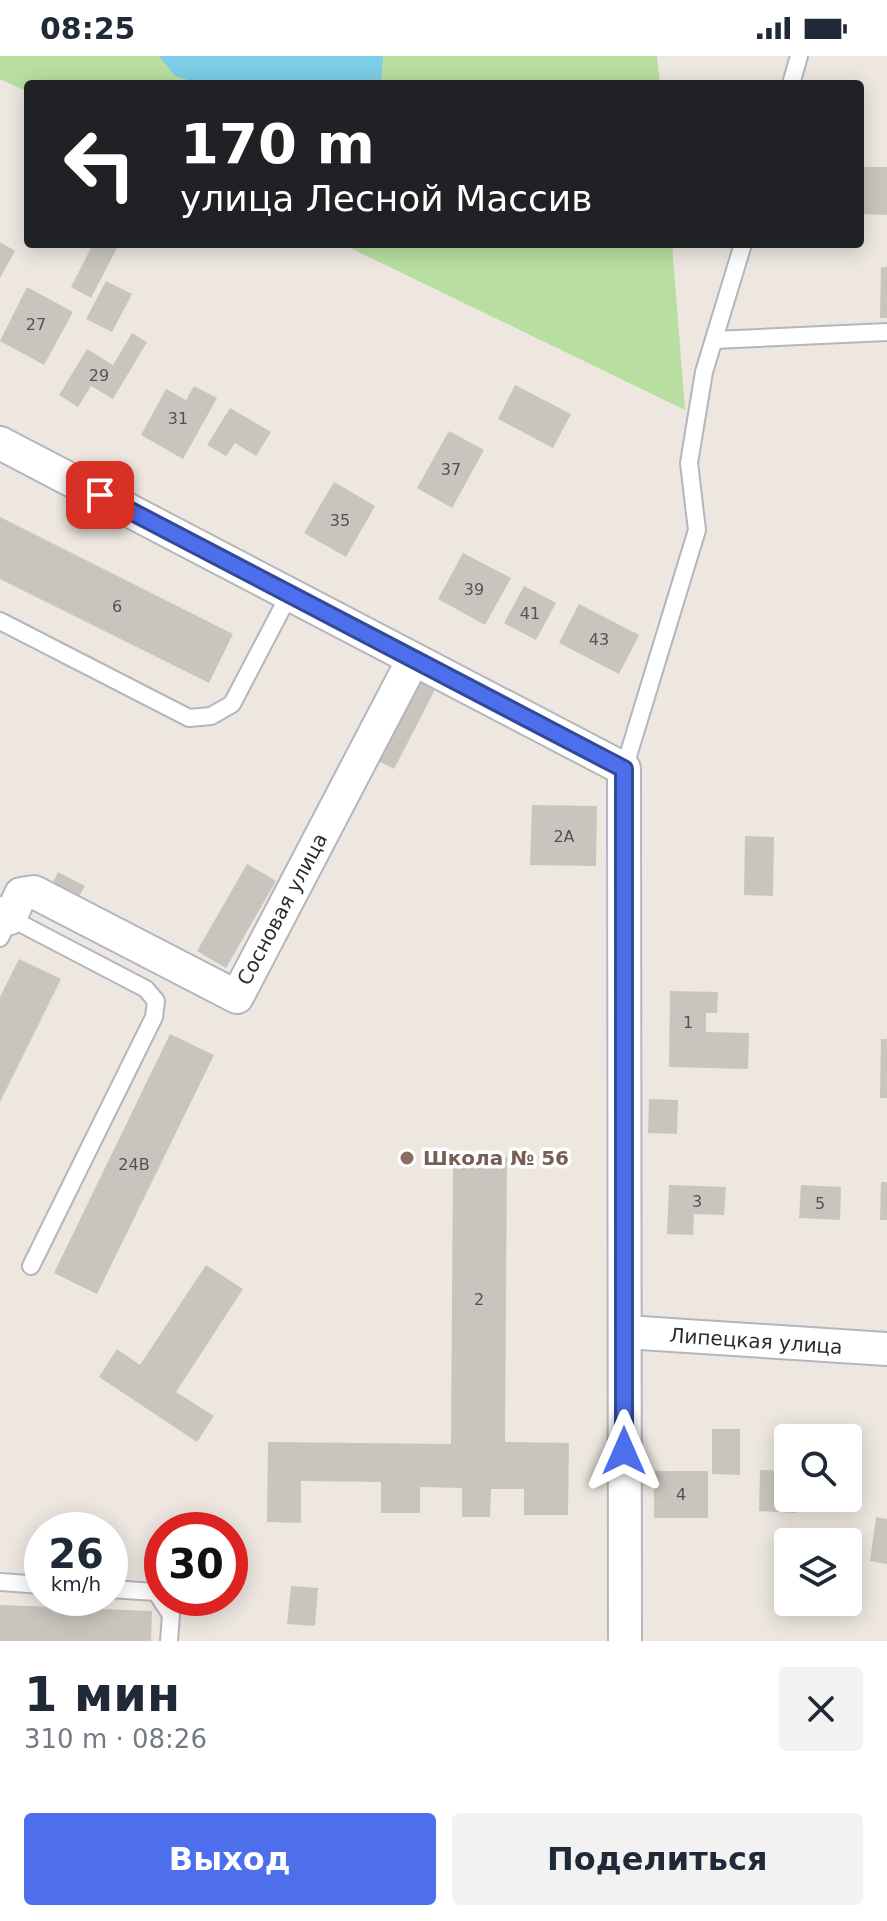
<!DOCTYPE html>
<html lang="ru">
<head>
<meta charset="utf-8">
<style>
  :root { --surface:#fff; --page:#f2f2f3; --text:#1f2937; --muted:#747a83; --accent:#4d6fec }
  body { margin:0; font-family:"DejaVu Sans",sans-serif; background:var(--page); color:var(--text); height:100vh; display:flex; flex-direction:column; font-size:30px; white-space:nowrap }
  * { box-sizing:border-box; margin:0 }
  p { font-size:26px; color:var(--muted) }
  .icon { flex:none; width:44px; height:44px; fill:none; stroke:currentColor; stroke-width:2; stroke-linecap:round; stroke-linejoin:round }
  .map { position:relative; height:1585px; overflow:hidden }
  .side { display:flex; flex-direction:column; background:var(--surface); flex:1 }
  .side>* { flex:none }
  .hud { position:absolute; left:24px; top:24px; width:840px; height:168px; border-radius:8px; box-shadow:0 4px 20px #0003; background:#202124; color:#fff; overflow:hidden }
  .fabs { position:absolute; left:774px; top:1368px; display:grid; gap:16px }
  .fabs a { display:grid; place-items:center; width:88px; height:88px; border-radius:8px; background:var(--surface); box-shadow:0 4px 20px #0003; font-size:40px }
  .speed { position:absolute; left:24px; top:1456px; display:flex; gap:16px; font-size:40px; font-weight:700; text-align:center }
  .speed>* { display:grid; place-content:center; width:104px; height:104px; border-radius:50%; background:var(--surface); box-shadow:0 4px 20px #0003; line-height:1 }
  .speed small { font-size:20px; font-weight:400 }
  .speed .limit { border:12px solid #d22; background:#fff; color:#111 }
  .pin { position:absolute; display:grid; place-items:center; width:68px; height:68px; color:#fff; margin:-34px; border-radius:16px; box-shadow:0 4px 12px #0006 }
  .me { position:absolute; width:88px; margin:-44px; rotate:0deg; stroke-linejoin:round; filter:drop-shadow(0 0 6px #0008) }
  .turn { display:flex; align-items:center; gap:28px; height:168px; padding:0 24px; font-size:36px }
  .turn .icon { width:104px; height:104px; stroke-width:2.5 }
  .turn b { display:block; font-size:56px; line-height:68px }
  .round { display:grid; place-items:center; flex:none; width:84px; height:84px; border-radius:8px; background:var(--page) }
  .head { display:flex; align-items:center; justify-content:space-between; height:136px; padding:0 24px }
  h1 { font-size:48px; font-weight:600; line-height:60px }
  .button { display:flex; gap:16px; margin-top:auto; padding:16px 24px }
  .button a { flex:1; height:92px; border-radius:8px; background:var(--accent); color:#fff; font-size:32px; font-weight:600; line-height:92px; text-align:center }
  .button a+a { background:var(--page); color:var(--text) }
  .status { display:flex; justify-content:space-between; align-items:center; height:56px; padding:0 40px; background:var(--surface); direction:ltr }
  .status svg { height:22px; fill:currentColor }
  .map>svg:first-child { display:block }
  .green { fill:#b8dfa1 }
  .water { fill:#7ccde6 }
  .building { fill:#c9c5be }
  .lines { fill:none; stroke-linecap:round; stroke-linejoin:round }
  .lane-casing { stroke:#b3b6bf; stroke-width:20 }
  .street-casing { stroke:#b3b6bf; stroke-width:36 }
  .lane { stroke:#fff; stroke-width:16 }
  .street { stroke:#fff; stroke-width:32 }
  .route-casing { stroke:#324899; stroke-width:20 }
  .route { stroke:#4d6fec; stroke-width:14 }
  .education-dot { fill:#8d6e63; stroke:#fff; stroke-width:3 }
  .labels { text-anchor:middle; stroke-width:7; stroke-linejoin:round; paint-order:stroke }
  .number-label { font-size:16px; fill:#535250 }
  .street-label { font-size:20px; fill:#2c2c2c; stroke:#fff }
  .education-label { font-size:20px; font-weight:bold; fill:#785e54; stroke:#fff; text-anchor:start }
</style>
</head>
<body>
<div class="status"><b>08:25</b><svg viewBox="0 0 49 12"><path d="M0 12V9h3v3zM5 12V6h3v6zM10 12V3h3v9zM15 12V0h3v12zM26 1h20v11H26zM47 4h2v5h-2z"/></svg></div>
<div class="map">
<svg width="887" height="1585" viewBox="0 0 887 1585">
  <rect width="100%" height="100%" fill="#ede7e0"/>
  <!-- green -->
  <g class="green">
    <polygon points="0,0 657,0 660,28 28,28 28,36 0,23"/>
    <polygon points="342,188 672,188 685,354"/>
  </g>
  <!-- water -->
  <polygon class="water" points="159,0 383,0 381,28 201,28 175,20"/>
  <!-- building -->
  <g class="building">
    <polygon points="860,111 887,111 887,159 860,158"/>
    <polygon points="0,186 15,195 0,222"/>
    <polygon points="93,188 119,188 91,242 71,231"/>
    <polygon points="881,211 887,211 887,262 880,262"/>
    <polygon points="106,225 132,238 112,276 86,263"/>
    <polygon points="27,231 73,256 44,309 0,285"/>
    <polygon points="132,277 147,286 113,343 91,330 78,351 59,339 87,293 113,309"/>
    <polygon points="515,329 571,358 553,392 498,363"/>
    <polygon points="194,330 217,342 183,403 141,379 166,333 186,344"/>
    <polygon points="230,352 271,376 256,400 235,387 226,400 207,389"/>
    <polygon points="449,375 484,394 452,452 417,432"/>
    <polygon points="334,426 375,450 346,501 304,477"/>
    <polygon points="0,461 233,578 209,627 0,523"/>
    <polygon points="463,497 511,522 485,569 438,543"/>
    <polygon points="524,530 556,547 536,584 504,567"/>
    <polygon points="579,548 639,579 619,618 559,587"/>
    <polygon points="418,616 439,626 394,713 373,702"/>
    <polygon points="532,749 597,750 596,810 530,809"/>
    <polygon points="745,780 774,781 773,840 744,839"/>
    <polygon points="247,808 276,825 226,912 197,895"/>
    <polygon points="58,816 85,830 77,844 51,830"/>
    <polygon points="19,903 61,923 0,1046 0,941"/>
    <polygon points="670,935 718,936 717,957 706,957 706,976 749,977 748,1013 669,1011"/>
    <polygon points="170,978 214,999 97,1238 54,1217"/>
    <polygon points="881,983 887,983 887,1042 880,1042"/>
    <polygon points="649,1043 678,1044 677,1078 648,1077"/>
    <polygon points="453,1100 507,1101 505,1386 569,1387 568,1459 524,1459 524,1433 491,1433 490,1461 462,1461 462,1432 420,1431 420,1457 381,1457 381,1426 301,1425 301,1467 267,1466 268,1386 451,1388"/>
    <polygon points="881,1126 887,1126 887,1164 880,1164"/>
    <polygon points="669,1129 726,1131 724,1159 694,1158 693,1179 667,1178"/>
    <polygon points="801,1129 841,1131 840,1164 799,1162"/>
    <polygon points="206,1209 243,1233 176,1336 214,1360 197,1386 99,1321 117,1293 140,1309"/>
    <polygon points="712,1373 740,1373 740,1419 712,1418"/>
    <polygon points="760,1414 788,1415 788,1442 797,1442 796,1457 759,1455"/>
    <rect x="654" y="1415" width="54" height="47"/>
    <polygon points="876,1461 887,1463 887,1508 870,1505"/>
    <polygon points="291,1530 318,1532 315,1570 287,1568"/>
    <polygon points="0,1549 152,1555 151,1585 0,1585"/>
  </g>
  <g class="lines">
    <defs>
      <g id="lane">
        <polyline points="791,28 799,0"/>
        <polyline points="714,284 887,276"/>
        <polyline points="0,565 189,662 211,660 232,648 289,539"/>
        <polyline points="624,713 697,474 689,407 704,316 743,188"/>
        <polyline points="0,882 10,862 146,933 156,945 154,961 31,1210"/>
        <polyline points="0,1526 42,1529"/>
        <polyline points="110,1533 156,1536 171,1559 169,1585"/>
      </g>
      <g id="street">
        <polyline points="0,387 624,713 625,1585"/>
        <polyline points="0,857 10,862 21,838 34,836 237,941 413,604"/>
        <polyline points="625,1276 887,1293"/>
      </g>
    </defs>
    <!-- lane casing -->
    <use href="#lane" class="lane-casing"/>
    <!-- street casing -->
    <use href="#street" class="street-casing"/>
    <!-- lane -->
    <use href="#lane" class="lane"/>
    <!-- street -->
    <use href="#street" class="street"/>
  </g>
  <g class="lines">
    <defs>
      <polyline id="route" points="100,439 624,713 624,1395"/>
    </defs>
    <!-- route casing -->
    <use href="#route" class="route-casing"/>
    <!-- route -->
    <use href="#route" class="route"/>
  </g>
  <!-- markers -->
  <circle class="education-dot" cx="407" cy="1102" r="8"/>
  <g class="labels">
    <!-- number labels -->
    <g class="number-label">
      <text x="36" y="274">27</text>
      <text x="99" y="325">29</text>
      <text x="178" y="368">31</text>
      <text x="451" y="419">37</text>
      <text x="340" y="470">35</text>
      <text x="474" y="539">39</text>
      <text x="117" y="556">6</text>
      <text x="530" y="563">41</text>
      <text x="599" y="589">43</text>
      <text x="564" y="786">2А</text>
      <text x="688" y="972">1</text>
      <text x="134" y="1114">24В</text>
      <text x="697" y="1151">3</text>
      <text x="820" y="1153">5</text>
      <text x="479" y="1249">2</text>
      <text x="681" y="1444">4</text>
    </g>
    <!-- street labels -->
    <g class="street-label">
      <text transform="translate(282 853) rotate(-62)" y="7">Сосновая улица</text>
      <text transform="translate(756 1285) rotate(4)" y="7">Липецкая улица</text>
    </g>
    <!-- education labels -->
    <g class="education-label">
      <text x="423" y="1109">Школа № 56</text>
    </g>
  </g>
</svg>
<div class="fabs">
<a><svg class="icon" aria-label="search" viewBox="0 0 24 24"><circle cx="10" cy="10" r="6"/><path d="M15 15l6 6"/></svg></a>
<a><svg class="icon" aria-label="layers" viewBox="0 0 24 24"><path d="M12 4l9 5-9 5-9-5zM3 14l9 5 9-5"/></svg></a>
</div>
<div class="speed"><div>26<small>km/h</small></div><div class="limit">30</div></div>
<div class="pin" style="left:100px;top:439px;background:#d93025"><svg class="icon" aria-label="arrive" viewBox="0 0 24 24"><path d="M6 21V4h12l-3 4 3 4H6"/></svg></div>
<svg class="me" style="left:624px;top:1395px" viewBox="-20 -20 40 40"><path d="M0-17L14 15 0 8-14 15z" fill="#4d6fec" stroke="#fff" stroke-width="4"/></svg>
<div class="hud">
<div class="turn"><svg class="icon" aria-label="left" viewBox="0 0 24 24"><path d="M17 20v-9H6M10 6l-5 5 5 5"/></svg><div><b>170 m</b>улица Лесной Массив</div></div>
</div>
</div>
<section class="side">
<div class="head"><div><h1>1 мин</h1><p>310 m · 08:26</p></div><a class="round"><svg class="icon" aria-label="close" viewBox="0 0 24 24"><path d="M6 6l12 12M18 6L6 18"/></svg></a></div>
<div class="button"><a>Выход</a><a>Поделиться</a></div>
</section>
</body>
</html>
